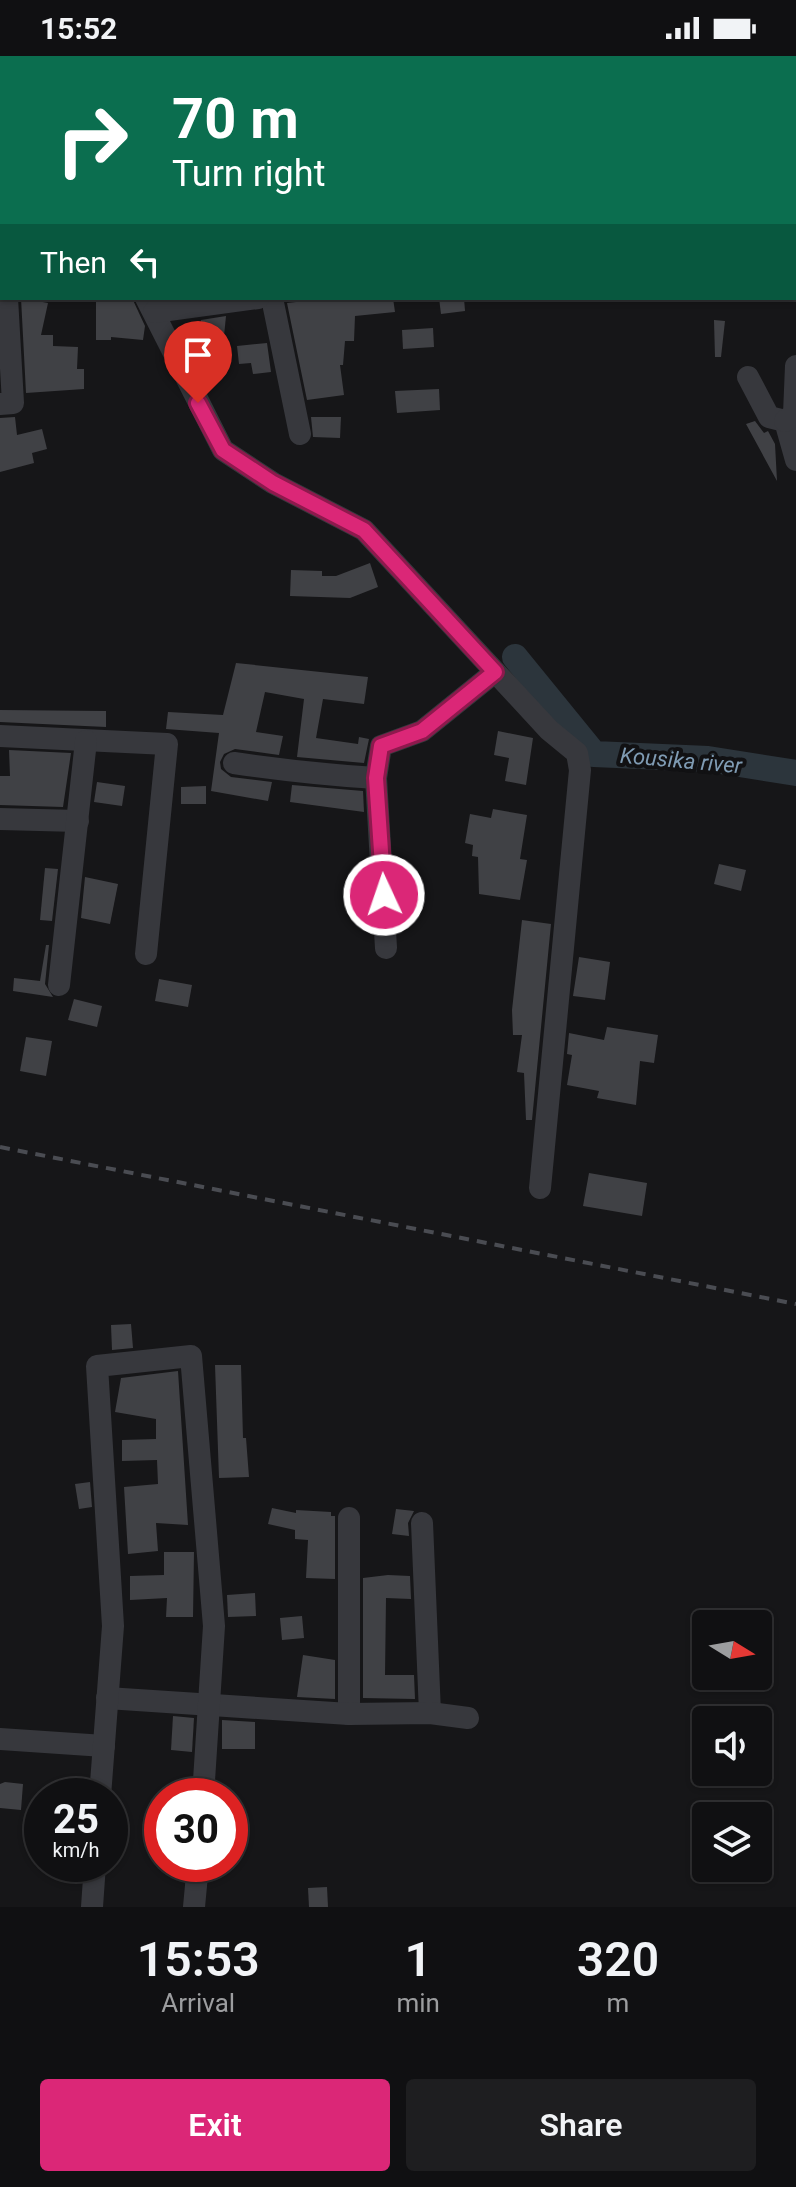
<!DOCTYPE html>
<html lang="en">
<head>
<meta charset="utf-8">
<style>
  :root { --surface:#101012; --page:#1e1e20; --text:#f1f3f6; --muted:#9c9d9f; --line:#303032; --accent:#db2777 }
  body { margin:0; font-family:Roboto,sans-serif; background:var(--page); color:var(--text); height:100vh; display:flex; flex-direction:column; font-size:30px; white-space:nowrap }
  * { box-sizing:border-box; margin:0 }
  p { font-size:26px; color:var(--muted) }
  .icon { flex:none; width:44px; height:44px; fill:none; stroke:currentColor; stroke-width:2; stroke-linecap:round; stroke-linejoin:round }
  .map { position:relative; height:1851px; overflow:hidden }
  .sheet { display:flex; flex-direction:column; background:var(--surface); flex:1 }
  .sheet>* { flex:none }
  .guide { position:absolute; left:0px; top:0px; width:796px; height:244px; box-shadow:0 2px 6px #0004,0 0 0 2px var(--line); background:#0b6e4f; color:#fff; overflow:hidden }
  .needle { width:52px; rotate:101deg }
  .controls { position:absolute; left:692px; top:1554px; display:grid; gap:16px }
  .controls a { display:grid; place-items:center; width:80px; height:80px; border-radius:8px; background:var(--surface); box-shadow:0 2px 6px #0004,0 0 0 2px var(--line); font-size:40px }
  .speed { position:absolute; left:24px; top:1722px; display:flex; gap:16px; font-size:40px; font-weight:700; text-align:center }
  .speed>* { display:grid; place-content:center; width:104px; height:104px; border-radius:50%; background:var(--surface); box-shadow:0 2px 6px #0004,0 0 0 2px var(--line); line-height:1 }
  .speed small { font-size:20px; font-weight:400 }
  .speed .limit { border:12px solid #d22; background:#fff; color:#111 }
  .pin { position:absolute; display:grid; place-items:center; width:68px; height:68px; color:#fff; margin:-82px -34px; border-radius:50% 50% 50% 0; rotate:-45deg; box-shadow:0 0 8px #0007 }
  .pin .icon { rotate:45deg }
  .me { position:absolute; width:88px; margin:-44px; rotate:357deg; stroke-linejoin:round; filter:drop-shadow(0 0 6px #0008) }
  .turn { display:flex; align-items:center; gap:28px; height:168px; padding:0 40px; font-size:36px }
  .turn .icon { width:104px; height:104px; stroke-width:2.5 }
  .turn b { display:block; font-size:56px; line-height:68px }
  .then { display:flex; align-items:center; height:76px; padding:0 40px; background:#0003; gap:16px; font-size:30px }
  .eta { display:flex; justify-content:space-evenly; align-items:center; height:136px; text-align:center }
  .eta b { font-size:48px; font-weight:600; line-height:56px }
  .action { display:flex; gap:16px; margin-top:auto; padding:16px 40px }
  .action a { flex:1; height:92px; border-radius:8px; background:var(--accent); color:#fff; font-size:32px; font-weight:600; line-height:92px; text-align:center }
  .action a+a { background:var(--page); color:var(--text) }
  .status { display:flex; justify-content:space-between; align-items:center; height:56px; padding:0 40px; background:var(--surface); direction:ltr }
  .status svg { height:22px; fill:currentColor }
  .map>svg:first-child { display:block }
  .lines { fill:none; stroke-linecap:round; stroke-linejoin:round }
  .river { stroke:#2c353c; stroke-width:26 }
  .building { fill:#404145 }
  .minor { stroke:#37383d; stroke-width:22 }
  .rail { stroke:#4a4c52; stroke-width:4; stroke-dasharray:10 8; stroke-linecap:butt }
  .route-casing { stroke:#8e194d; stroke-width:20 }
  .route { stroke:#db2777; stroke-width:14 }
  .labels { text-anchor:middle; stroke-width:8; stroke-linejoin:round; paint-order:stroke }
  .water-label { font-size:22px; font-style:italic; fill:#7f9bb3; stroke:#111113 }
</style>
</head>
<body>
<div class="status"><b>15:52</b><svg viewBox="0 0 49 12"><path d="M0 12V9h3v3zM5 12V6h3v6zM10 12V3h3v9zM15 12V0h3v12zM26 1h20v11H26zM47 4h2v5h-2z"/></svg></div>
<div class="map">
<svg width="796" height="1851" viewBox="0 0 796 1851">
  <rect width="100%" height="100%" fill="#161618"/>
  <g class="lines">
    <!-- river -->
    <polyline class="river" points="515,601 594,698 708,703 796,717"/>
  </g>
  <!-- building -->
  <g class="building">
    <polygon points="21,242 48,247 41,279 53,279 53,290 78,291 77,313 84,313 84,333 26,337"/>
    <polygon points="132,242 145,270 143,284 111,281 111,284 96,284 96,243"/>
    <polygon points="332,242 393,242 395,256 355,260 354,285 345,285 343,309 340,309 344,339 307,344 287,247"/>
    <polygon points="439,242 464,242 465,255 441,258"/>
    <polygon points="226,260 224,280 199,278 201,264"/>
    <polygon points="714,264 725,265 721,301 715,301"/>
    <polygon points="433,272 434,291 403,293 402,274"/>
    <polygon points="267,287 271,316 253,318 251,307 239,308 237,290"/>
    <polygon points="439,333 440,354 397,357 395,335"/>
    <polygon points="15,361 17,379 42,373 47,393 32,397 34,407 0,416 0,362"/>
    <polygon points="311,361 341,361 340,382 313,381"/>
    <polygon points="755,365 764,377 768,375 775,388 777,425 746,368"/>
    <polygon points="370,507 378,531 350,542 290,540 291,514 322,515 322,520 336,520"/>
    <polygon points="236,607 368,621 364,648 323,643 316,682 358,688 359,681 369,683 364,707 297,701 304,643 265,636 256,676 283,680 279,699 235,693 224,698 220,706 221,713 231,721 272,726 268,745 211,735 219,677 166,673 168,656 223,659"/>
    <polygon points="0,654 106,655 106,671 0,666"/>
    <polygon points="498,675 533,682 526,729 505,725 509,702 494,699"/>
    <polygon points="9,694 71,697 63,751 0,749 0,720 10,720"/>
    <polygon points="97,726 125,730 122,750 94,746"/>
    <polygon points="292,729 363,735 364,756 290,746"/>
    <polygon points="206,730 206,748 181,748 181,731"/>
    <polygon points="493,753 527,759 520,803 527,804 520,844 479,838 478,801 472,800 473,789 465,787 470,758 491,762"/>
    <polygon points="719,808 746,814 741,835 714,828"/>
    <polygon points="45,812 58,813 52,865 40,864"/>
    <polygon points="85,821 118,828 110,868 81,862"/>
    <polygon points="522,864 551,868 532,1064 526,1064 524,1017 517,1016 522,979 513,979 512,954"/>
    <polygon points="46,889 49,889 45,928 53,941 13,935 14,922 40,925"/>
    <polygon points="579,901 610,906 605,944 573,940"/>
    <polygon points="159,923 192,929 188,951 155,945"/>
    <polygon points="74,943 102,950 97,971 68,964"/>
    <polygon points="607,971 658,979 654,1007 640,1005 636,1049 597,1042 599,1035 567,1029 572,999 567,998 569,977 604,984"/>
    <polygon points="26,981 52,985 46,1020 20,1015"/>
    <polygon points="589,1117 647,1127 642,1160 583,1150"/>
    <polygon points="131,1268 133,1292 112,1294 111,1269"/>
    <polygon points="215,1309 241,1309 243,1382 246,1382 249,1421 219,1422"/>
    <polygon points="178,1315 188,1469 156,1467 158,1495 128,1498 124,1431 158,1428 157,1404 122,1405 122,1384 156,1383 156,1363 115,1356 121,1322"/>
    <polygon points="90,1426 92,1451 79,1453 75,1428"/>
    <polygon points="272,1452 296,1457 296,1454 331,1456 331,1460 335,1460 335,1523 306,1522 308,1484 295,1483 295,1474 268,1468"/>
    <polygon points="396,1453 414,1455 408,1467 409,1480 392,1478"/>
    <polygon points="164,1496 194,1496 193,1561 166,1561 167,1542 130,1544 130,1520 164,1519"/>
    <polygon points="388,1519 410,1520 411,1543 386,1542 385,1619 414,1619 415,1643 363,1642 363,1522"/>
    <polygon points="255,1537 256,1560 228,1561 227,1539"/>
    <polygon points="302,1560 304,1582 282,1584 280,1562"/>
    <polygon points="303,1599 335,1604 335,1643 297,1641"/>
    <polygon points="173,1660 194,1662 192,1696 171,1694"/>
    <polygon points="222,1664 255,1666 255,1693 222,1693"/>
    <polygon points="5,1726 23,1728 21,1754 0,1752 0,1728"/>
    <polygon points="327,1831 328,1851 309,1851 308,1832"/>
  </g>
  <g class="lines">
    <!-- minor -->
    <g class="minor">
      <polyline points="51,0 52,2"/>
      <polyline points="696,0 707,2"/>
      <polyline points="595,2 596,0"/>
      <polyline points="0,139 2,139"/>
      <polyline points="146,242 223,394 273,427 364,474 549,674 577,697 580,714 540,1132"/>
      <polyline points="272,242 300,378"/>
      <polyline points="154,256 258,242"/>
      <polyline points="748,321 769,361 785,365 796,404"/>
      <polyline points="0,348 13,347 7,242"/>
      <polyline points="785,365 794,358 796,310"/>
      <polyline points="0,680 167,688 146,898"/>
      <path d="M234,707C282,714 327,719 376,722"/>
      <polyline points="0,763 78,765"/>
      <polyline points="386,892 376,722 381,690 422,675 495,616"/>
      <polyline points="59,929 86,685"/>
      <polyline points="349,1462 349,1658"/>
      <polyline points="422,1467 430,1657"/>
      <polyline points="107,1642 349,1658 430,1657 468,1662"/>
      <polyline points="0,1683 104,1690"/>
      <polyline points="100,1740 113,1570 97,1310 191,1300 214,1570 203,1740"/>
      <polyline points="92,1851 95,1808"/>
      <polyline points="194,1851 198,1808"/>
    </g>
    <!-- rail -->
    <polyline class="rail" points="0,1091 796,1248"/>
  </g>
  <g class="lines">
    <defs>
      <polyline id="route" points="198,347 223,394 273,427 364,474 495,616 422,675 381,690 376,722 384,839"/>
    </defs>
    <!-- route casing -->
    <use href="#route" class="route-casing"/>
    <!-- route -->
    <use href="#route" class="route"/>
  </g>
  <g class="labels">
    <!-- water labels -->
    <g class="water-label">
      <text transform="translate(681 704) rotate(5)" y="8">Kousika river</text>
    </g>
  </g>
</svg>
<div class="controls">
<a><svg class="needle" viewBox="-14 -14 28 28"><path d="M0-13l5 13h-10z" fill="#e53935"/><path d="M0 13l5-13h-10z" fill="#9c9d9f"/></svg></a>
<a><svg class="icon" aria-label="sound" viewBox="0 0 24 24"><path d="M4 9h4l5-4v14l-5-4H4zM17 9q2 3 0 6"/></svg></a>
<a><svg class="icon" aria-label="layers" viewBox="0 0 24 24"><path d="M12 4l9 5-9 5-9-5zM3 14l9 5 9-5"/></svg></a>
</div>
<div class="speed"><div>25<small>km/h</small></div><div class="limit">30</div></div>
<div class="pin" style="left:198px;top:347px;background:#d93025"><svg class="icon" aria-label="arrive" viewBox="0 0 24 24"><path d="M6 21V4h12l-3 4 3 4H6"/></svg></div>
<svg class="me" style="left:384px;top:839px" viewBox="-20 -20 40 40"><circle r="17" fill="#db2777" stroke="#fff" stroke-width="3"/><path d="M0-11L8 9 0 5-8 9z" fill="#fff"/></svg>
<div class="guide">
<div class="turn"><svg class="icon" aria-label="right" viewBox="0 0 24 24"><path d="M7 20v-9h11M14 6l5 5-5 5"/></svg><div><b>70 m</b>Turn right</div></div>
<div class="then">Then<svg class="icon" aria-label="left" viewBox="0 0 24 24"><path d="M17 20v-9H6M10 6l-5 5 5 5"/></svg></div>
</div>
</div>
<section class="sheet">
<div class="eta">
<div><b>15:53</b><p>Arrival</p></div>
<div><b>1</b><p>min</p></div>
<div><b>320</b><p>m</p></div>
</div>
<div class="action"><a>Exit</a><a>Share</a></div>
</section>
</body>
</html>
